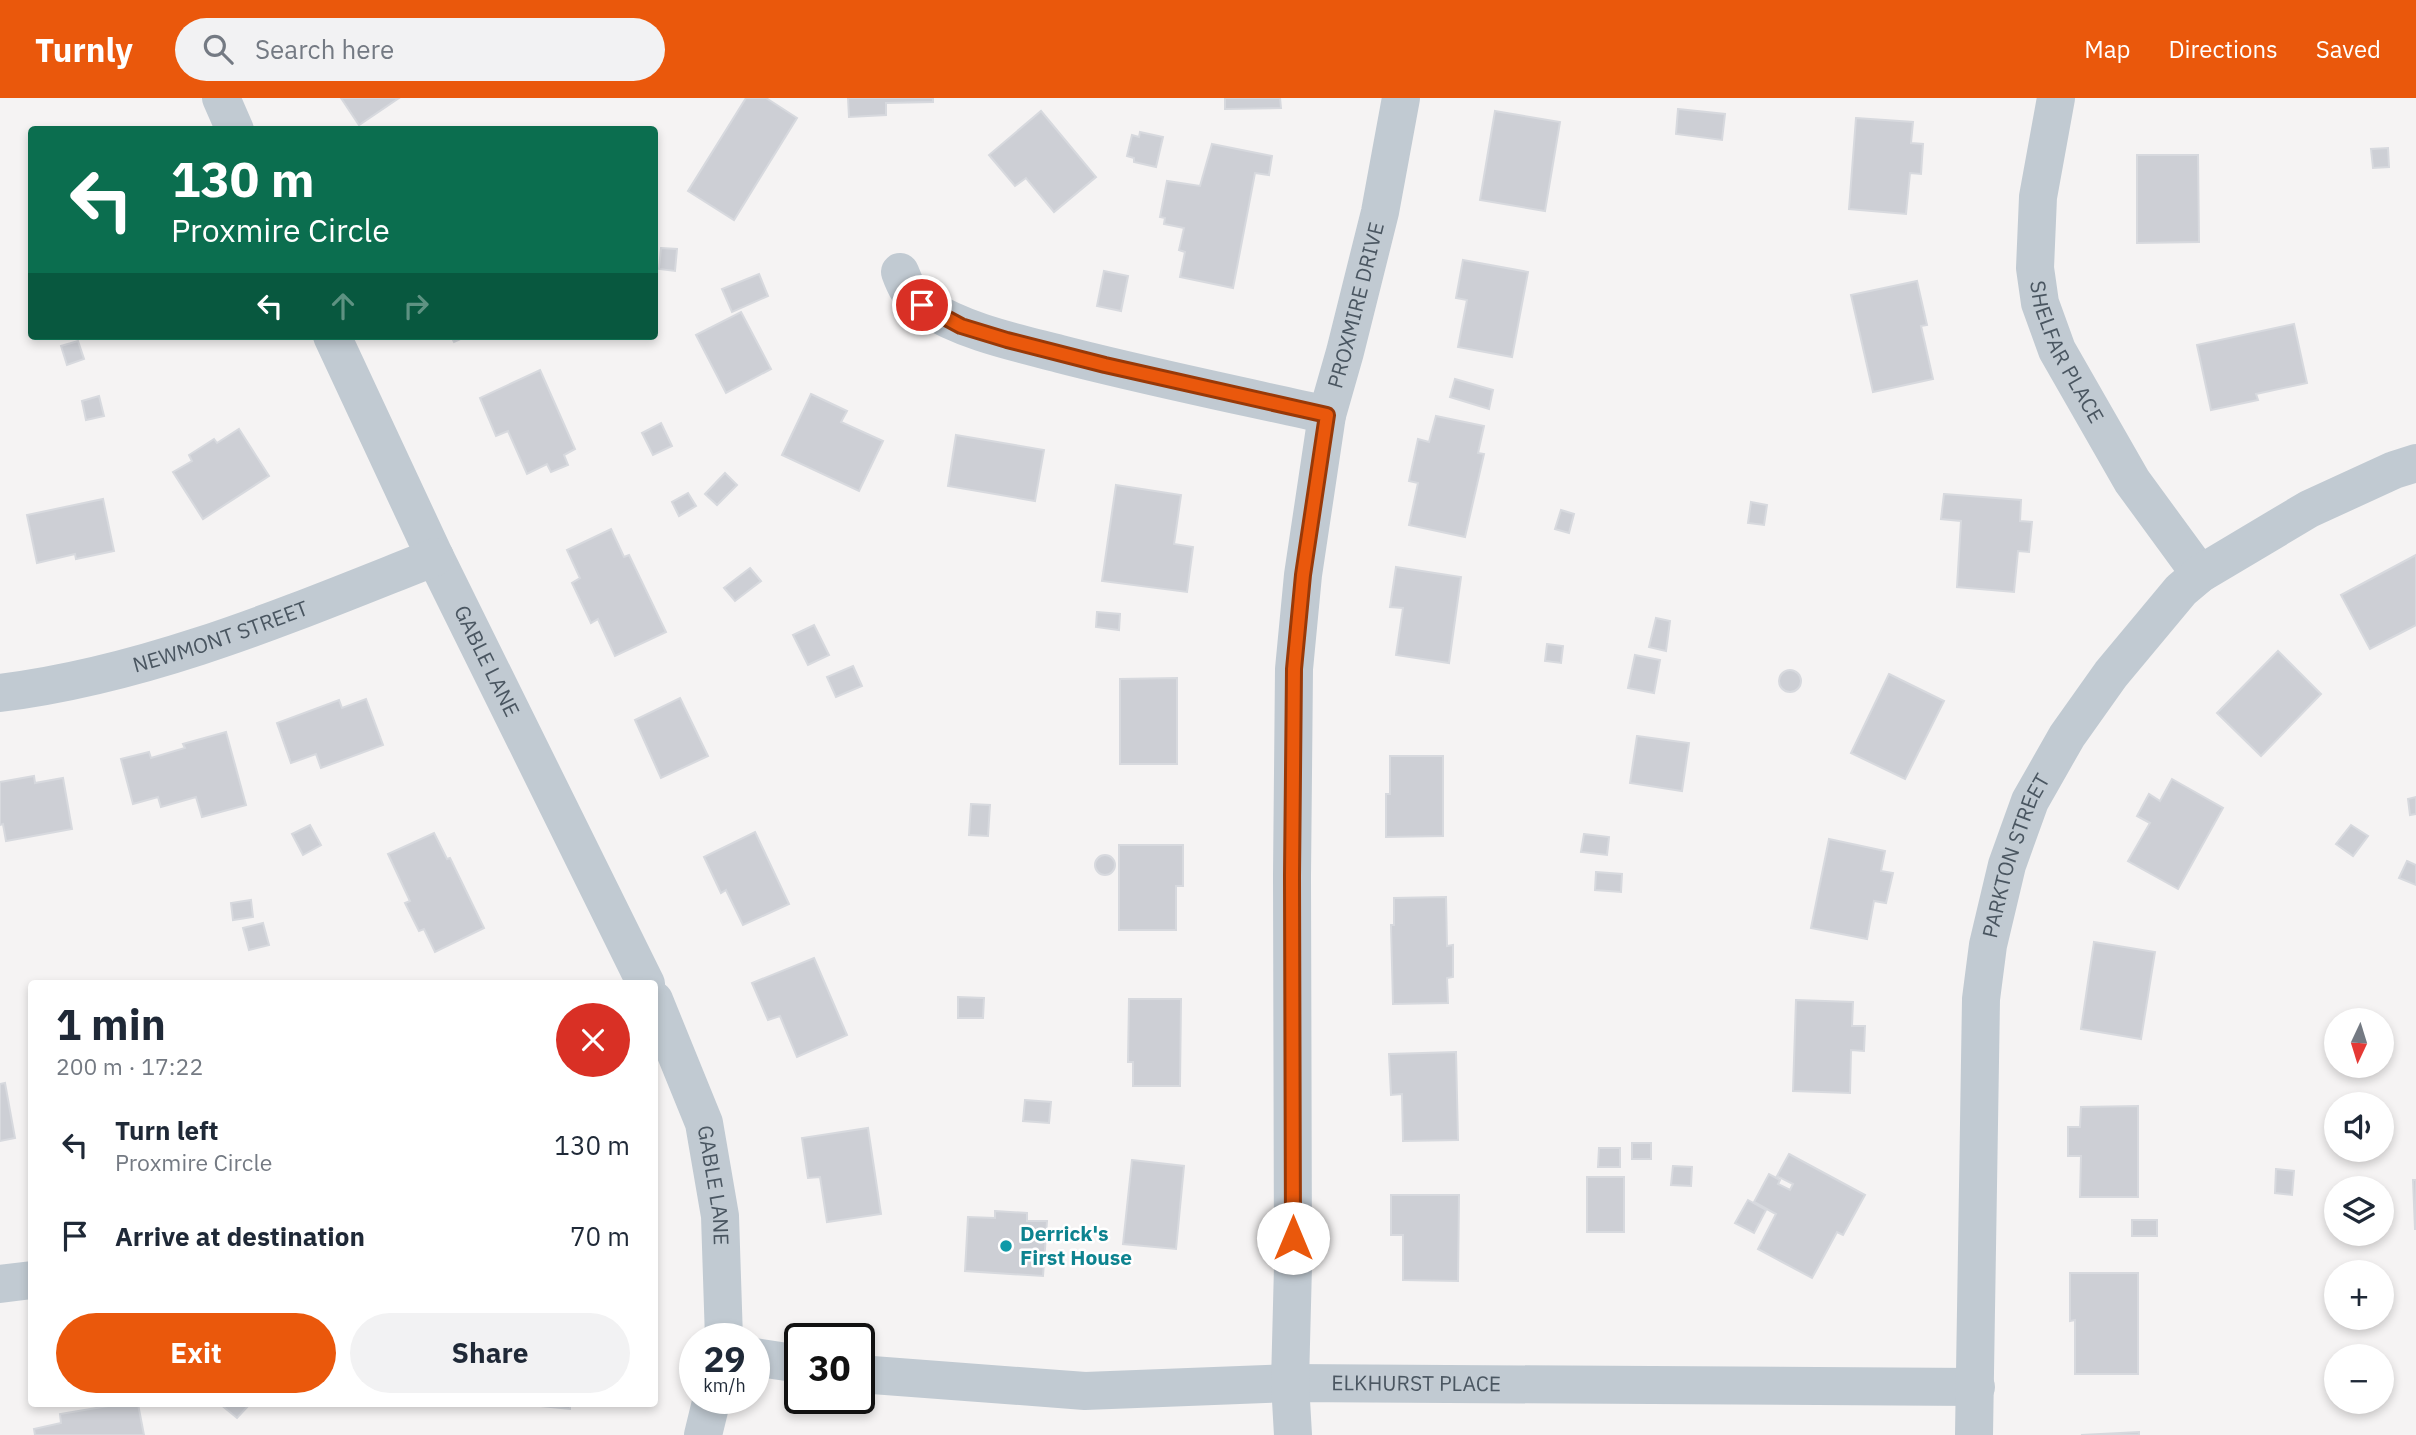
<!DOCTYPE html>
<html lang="en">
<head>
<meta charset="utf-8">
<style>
  :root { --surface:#fff; --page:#f2f2f3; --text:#1f2937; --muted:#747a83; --accent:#ea580c }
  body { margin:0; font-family:"IBM Plex Sans",sans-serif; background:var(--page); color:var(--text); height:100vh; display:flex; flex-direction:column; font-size:26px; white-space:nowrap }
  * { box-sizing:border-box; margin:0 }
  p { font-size:23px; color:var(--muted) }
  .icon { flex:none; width:38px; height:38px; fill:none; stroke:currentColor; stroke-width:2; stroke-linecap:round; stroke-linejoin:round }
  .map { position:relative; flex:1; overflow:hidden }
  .drawer { position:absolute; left:28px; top:882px; width:630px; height:427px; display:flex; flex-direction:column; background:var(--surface); border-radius:7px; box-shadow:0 4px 10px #0003 }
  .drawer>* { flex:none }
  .banner { position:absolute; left:28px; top:28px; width:630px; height:214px; border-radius:7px; box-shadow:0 4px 10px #0003; background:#0b6e4f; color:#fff; overflow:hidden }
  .needle { width:46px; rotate:184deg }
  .tools { position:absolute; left:2324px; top:910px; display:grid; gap:14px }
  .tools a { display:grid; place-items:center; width:70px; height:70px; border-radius:50%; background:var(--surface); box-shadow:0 4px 10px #0003; font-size:35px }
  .speed { position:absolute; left:679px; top:1225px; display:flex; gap:14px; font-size:35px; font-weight:700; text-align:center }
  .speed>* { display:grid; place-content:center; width:91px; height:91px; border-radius:50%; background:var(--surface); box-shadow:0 4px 10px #0003; line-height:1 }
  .speed small { font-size:18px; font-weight:400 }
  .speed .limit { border:4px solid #111; border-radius:10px; background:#fff; color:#111 }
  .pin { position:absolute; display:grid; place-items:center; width:60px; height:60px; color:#fff; margin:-30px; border:4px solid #fff; border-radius:50%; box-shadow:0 2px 7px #0007 }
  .me { position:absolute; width:77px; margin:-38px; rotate:0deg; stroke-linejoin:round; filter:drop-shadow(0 0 5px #0008) }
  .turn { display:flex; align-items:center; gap:24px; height:147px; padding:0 28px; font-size:32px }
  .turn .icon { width:91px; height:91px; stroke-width:2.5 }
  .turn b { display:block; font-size:49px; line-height:60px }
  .lanes { display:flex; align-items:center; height:66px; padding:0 28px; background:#0003; justify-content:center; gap:35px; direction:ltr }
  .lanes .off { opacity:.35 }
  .round { display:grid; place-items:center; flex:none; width:74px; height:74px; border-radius:37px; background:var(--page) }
  .summary { display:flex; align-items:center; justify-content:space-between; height:119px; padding:0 28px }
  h1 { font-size:42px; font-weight:700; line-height:52px }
  .primary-button { display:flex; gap:14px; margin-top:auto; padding:14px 28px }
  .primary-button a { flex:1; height:80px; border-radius:42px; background:var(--accent); color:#fff; font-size:28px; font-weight:700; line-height:80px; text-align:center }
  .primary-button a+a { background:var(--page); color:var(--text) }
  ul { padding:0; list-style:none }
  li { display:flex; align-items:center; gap:21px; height:91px; padding:0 28px }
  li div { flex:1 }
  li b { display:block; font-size:26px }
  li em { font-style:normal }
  header { display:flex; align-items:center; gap:42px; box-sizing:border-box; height:98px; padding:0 35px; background:var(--accent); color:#fff }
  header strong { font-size:33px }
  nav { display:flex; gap:38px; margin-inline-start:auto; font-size:24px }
  .search { width:490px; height:63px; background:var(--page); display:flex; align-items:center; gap:18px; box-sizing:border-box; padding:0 24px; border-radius:38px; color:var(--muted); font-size:26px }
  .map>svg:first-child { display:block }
  .building { fill:#cdcfd5; stroke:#d7d9de; stroke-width:2 }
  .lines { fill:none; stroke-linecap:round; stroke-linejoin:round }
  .minor { stroke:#c1cad2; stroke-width:38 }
  .route-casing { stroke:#983908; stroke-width:18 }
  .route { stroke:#ea580c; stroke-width:12 }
  .culture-dot { fill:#0f9aa8; stroke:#fff; stroke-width:2.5 }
  .labels { text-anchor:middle; stroke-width:5; stroke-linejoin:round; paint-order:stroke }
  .street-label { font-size:21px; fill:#4a5661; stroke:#fff }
  .culture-label { font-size:21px; font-weight:bold; fill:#0d838f; stroke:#fff; text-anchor:start }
</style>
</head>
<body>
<header>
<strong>Turnly</strong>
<div class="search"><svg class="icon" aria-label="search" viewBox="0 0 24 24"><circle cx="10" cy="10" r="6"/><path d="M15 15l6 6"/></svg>Search here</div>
<nav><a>Map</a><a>Directions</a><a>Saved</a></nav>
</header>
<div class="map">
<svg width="2416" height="1337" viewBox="0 0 2416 1337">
  <rect width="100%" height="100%" fill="#f5f3f3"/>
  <!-- building -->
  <g class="building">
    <polygon points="341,0 399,0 359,27"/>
    <polygon points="746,0 766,0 797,20 734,122 688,93"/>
    <polygon points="848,0 933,0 933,4 886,5 886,17 849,19"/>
    <polygon points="1225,0 1280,0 1281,10 1225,11"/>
    <polygon points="1678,11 1725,16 1722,42 1676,36"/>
    <polygon points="1041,13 1096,79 1054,114 1026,80 1015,88 989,57"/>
    <polygon points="1495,13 1560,24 1545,113 1480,102"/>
    <polygon points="1856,20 1913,24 1911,45 1923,46 1921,76 1910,75 1906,116 1849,111"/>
    <polygon points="1140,34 1163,39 1156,69 1134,64 1134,60 1127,58 1132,37 1139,39"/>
    <polygon points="1212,46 1272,58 1269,77 1255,75 1233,190 1180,179 1185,154 1179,152 1184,130 1164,126 1165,120 1160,119 1167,83 1200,88"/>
    <polygon points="2388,50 2389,69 2373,70 2371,51"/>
    <polygon points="2137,57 2198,57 2199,144 2137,145"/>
    <polygon points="661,150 677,151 675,173 659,171"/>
    <polygon points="1463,162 1528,174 1512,259 1458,249 1467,202 1456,200"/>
    <polygon points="1104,173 1128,178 1121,213 1097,208"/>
    <polygon points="759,176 768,198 732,214 722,191"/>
    <polygon points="1917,183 1927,227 1921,228 1933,281 1873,294 1851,197"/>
    <polygon points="741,214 771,271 726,295 696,237"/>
    <polygon points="2294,226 2307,285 2256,296 2258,302 2211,312 2197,247"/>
    <polygon points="451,238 467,238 454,244"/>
    <polygon points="78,243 84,261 67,267 61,248"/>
    <polygon points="540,272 575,351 564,357 568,367 551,374 547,366 527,376 508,333 496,338 480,300"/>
    <polygon points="1455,281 1493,292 1489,311 1450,299"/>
    <polygon points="811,296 847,313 841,324 883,343 859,393 782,357"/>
    <polygon points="99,298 104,318 86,322 82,303"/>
    <polygon points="1436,318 1484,328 1478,355 1484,356 1465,439 1409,427 1418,385 1409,383 1418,341 1429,344"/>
    <polygon points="661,325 672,348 653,357 642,335"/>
    <polygon points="239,331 269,378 203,421 173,374 192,363 189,357 214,341 217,345"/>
    <polygon points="956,337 1044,352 1035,403 948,388"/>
    <polygon points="725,375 737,387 717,407 705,396"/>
    <polygon points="1116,387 1181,397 1174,446 1193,449 1187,494 1102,483"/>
    <polygon points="688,395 696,408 679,418 672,404"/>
    <polygon points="1944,396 2021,402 2020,423 2032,424 2029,454 2018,453 2014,494 1957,489 1961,423 1941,421"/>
    <polygon points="103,401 114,453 76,461 75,456 37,465 27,417"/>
    <polygon points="1751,404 1767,407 1764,427 1748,425"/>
    <polygon points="1561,412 1574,416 1569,435 1555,431"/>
    <polygon points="611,431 624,459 629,457 666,534 615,558 598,521 591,525 572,485 580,480 567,452"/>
    <polygon points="2416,457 2416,527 2370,551 2341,497"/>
    <polygon points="1396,469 1461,479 1449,565 1396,557 1403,510 1390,509"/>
    <polygon points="750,470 761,483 735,503 724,490"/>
    <polygon points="1097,514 1120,516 1119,532 1096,529"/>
    <polygon points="1656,520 1670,523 1666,553 1649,549"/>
    <polygon points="814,527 829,557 808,567 793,537"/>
    <polygon points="1547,546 1563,548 1561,565 1545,563"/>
    <polygon points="2278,553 2321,596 2261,658 2217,615"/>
    <polygon points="1635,557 1660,562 1654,595 1628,590"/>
    <polygon points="853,568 862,588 836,599 827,579"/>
    <circle cx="1790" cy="583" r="11"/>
    <polygon points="1889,576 1944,603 1905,681 1851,655"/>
    <polygon points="1177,580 1177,666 1120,666 1120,581"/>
    <polygon points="680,600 708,658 661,680 635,622"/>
    <polygon points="366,601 383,647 321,670 316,656 291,665 277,625 339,602 342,610"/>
    <polygon points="226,634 246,707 202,719 196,699 161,709 158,699 133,706 121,661 149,654 151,660 185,650 183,646"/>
    <polygon points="1637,638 1689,645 1682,693 1630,685"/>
    <polygon points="1390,658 1443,658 1443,738 1386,739 1386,696 1390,696"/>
    <polygon points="34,678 35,685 63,680 72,731 6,743 3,726 0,727 0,684"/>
    <polygon points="2172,681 2223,710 2178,791 2128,763 2150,725 2137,718 2149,696 2160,703"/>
    <polygon points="2416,699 2416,716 2410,717 2408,701"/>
    <polygon points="971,706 990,707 988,738 969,737"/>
    <polygon points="310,727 321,747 303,757 292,736"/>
    <polygon points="2351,727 2368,738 2353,758 2336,746"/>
    <polygon points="755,734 789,806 743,827 726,792 721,795 704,759"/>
    <polygon points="434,735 447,761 450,760 484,830 435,854 424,831 419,833 405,805 410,803 388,756"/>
    <polygon points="1584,736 1609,739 1607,757 1581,754"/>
    <polygon points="1829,741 1885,753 1881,773 1893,775 1886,805 1874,803 1867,841 1811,830"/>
    <polygon points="1119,747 1183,747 1183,788 1176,788 1176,832 1119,832"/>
    <circle cx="1105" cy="767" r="10"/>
    <polygon points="2407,763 2416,767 2416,787 2399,780"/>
    <polygon points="1596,774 1622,776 1621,794 1595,792"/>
    <polygon points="1446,799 1447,848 1453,847 1453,879 1447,880 1448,905 1393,906 1391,827 1394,827 1394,800"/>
    <polygon points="251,802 253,819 233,822 231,805"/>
    <polygon points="263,825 269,847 249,852 243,830"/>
    <polygon points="2094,844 2155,854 2141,941 2081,931"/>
    <polygon points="814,860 847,937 797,959 780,918 768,922 752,885"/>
    <polygon points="958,899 984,900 983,920 958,920"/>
    <polygon points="1129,901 1181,901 1180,988 1133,988 1133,964 1128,964"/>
    <polygon points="1796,902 1853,904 1852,928 1865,928 1864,953 1851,952 1850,995 1793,993"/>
    <polygon points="1456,954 1458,1042 1403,1043 1402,996 1391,997 1389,956"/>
    <polygon points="5,985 15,1040 0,1043 0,986"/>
    <polygon points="1025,1002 1051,1004 1049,1025 1023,1023"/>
    <polygon points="2138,1008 2138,1099 2080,1099 2081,1058 2068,1058 2068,1029 2080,1029 2081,1009"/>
    <polygon points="868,1030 881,1116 827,1124 820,1079 808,1080 802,1040"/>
    <rect x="1632" y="1045" width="19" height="16"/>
    <polygon points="1599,1050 1620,1050 1620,1069 1598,1069"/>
    <polygon points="1789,1056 1865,1097 1843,1137 1837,1134 1812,1180 1758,1151 1776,1116 1754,1104 1769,1076 1780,1082 1778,1086 1790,1092 1793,1086 1777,1078"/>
    <polygon points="1132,1062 1184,1068 1176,1151 1123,1146"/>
    <polygon points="1673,1068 1692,1069 1691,1088 1671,1087"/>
    <polygon points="2276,1071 2294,1073 2292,1097 2275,1095"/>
    <rect x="1587" y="1079" width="37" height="55"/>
    <polygon points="2413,1082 2416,1082 2416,1131 2415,1131"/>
    <polygon points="1391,1097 1459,1097 1458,1183 1403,1182 1403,1137 1391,1137"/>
    <polygon points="1748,1102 1766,1112 1754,1135 1735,1125"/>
    <polygon points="995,1113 1027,1115 1027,1123 1047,1123 1043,1178 965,1173 968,1119 995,1120"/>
    <rect x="2132" y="1122" width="25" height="16"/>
    <polygon points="2070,1175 2138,1175 2138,1276 2075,1276 2075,1222 2070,1223"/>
    <polygon points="120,1306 138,1306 144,1337 35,1337 34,1331 61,1325 60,1316"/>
    <polygon points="220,1306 250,1306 237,1320"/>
    <polygon points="520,1306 570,1306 570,1311"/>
    <polygon points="2139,1334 2139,1337 2081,1337"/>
  </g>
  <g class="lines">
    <!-- minor -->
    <g class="minor">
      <polyline points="221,0 235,32"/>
      <path id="s1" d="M2056,0L2038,99L2035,170L2040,205L2057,252L2132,383L2200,476"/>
      <path d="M900,174C905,188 911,200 924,208C965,234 1014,244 1060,256C1149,279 1238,297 1327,317"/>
      <path id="s2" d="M332,238L435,459L646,886"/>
      <path id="s3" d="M0,595C152,576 293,515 435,459"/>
      <path id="s4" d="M654,902L704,1025L720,1118L724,1241"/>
      <polyline points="0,1186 32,1182"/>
      <polyline points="754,1259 800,1266"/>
      <path id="s5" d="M859,1276L1085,1293L1290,1285L1976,1289"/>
      <polyline points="703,1337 712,1300"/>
      <path id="s6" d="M1293,1337L1290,1285L1293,1168L1292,778L1294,571L1303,477L1327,317L1345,254L1380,114L1401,0"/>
      <path id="s7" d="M1974,1337L1981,901L1988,847L2007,767L2030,703L2067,638L2111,576L2181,492L2200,476L2309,411L2394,372L2416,365"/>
    </g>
  </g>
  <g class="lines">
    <defs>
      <polyline id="route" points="922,207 961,228 1007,242 1105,267 1327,317 1303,477 1294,571 1292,778 1293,1140"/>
    </defs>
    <!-- route casing -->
    <use href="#route" class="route-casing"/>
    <!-- route -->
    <use href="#route" class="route"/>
  </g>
  <!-- markers -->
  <circle class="culture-dot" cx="1006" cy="1148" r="7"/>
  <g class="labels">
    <!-- street labels -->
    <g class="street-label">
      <text dy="7" stroke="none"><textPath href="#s6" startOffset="1136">PROXMIRE DRIVE</textPath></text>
      <text dy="7" stroke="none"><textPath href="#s1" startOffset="262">SHELFAR PLACE</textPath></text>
      <text dy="7" stroke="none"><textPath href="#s3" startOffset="228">NEWMONT STREET</textPath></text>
      <text dy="7" stroke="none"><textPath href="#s2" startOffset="360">GABLE LANE</textPath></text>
      <text dy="7" stroke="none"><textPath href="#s7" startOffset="584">PARKTON STREET</textPath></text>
      <text dy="7" stroke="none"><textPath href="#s4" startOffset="196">GABLE LANE</textPath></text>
      <text dy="7" stroke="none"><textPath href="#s5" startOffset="558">ELKHURST PLACE</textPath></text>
    </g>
    <!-- culture labels -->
    <g class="culture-label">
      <text x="1020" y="1143">Derrick's<tspan x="1020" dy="24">First House</tspan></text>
    </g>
  </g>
</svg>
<div class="tools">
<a><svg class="needle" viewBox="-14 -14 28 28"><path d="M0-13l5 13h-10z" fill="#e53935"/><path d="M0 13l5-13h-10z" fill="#747a83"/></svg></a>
<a><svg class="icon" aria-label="sound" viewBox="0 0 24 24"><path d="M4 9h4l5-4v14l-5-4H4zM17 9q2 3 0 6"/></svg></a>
<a><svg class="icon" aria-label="layers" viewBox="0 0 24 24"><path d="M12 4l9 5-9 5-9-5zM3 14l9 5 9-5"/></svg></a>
<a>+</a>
<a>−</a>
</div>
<div class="speed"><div>29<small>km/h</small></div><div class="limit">30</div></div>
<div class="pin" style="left:922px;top:207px;background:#d93025"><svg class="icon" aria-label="arrive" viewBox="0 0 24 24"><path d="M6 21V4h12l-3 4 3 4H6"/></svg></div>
<svg class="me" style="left:1293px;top:1140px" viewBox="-20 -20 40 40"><circle r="19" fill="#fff"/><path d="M0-13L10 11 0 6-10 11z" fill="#ea580c"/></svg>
<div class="banner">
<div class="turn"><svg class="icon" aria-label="left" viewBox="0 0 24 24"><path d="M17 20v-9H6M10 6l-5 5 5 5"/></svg><div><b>130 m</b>Proxmire Circle</div></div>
<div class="lanes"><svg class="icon" aria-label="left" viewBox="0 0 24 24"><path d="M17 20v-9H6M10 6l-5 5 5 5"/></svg><svg class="icon off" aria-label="ahead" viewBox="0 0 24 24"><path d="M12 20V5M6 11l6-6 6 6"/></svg><svg class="icon off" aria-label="right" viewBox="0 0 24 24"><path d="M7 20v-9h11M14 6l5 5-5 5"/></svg></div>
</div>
<section class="drawer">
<div class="summary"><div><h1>1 min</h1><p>200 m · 17:22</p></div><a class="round" style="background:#d93025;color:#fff"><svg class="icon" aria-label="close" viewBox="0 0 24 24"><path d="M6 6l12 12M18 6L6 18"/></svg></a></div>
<ul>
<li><svg class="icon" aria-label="left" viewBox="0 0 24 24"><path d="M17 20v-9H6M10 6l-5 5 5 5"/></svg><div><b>Turn left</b><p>Proxmire Circle</p></div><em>130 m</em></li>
<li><svg class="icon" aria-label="arrive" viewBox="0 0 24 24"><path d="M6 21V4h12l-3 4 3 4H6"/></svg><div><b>Arrive at destination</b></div><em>70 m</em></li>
</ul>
<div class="primary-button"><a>Exit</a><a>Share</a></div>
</section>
</div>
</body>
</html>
